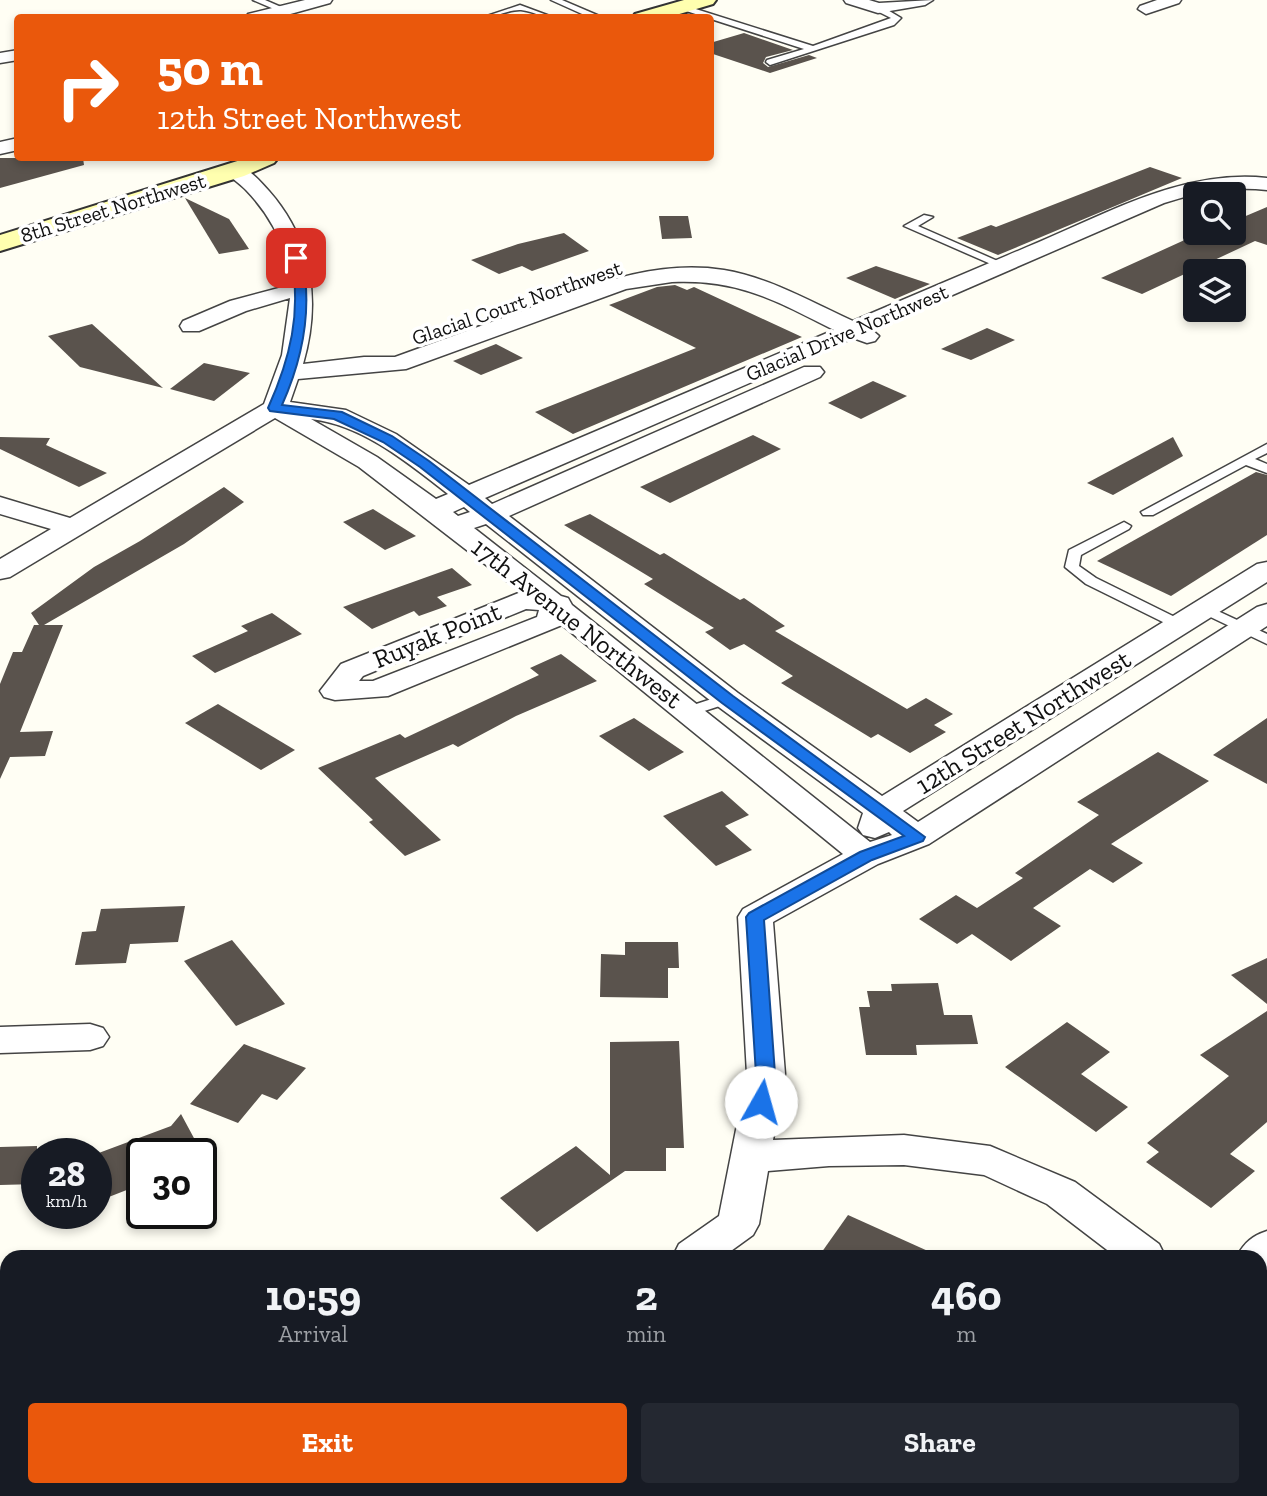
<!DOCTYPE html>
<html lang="en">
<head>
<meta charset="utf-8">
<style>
  :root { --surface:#171b24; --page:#242831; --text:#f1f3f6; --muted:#9ea1a6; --accent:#ea580c }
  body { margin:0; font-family:"Zilla Slab",serif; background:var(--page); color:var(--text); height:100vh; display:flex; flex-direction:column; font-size:26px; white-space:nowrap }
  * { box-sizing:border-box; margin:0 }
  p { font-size:23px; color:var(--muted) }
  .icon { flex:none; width:38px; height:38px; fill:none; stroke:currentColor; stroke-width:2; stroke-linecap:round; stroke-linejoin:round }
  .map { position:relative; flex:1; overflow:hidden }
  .details { position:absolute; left:0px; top:1250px; width:1267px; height:247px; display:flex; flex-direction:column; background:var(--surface); border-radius:21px 21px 0 0; box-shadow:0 4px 10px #0003 }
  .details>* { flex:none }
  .banner { position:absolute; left:14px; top:14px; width:700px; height:147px; border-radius:7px; box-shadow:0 4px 10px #0003; background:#ea580c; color:#fff; overflow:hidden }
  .tools { position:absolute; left:1183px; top:182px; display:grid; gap:14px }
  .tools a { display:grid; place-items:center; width:63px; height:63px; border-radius:7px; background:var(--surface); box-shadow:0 4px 10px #0003; font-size:35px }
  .speed { position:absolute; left:21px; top:1138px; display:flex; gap:14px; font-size:35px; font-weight:700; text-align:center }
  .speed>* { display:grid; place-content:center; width:91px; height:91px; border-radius:50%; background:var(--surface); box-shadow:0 4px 10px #0003; line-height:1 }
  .speed small { font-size:18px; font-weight:400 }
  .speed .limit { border:4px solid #111; border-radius:10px; background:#fff; color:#111 }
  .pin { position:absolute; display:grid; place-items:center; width:60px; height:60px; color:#fff; margin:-30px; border-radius:14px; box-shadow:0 4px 10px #0006 }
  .me { position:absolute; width:77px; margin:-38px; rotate:7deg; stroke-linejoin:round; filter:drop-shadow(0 0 5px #0008) }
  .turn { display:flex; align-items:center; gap:24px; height:147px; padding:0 28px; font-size:32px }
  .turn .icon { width:91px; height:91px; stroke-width:2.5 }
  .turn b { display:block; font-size:49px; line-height:60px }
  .eta { display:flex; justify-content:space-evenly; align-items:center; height:119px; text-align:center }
  .eta b { font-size:42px; font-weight:700; line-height:49px }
  .cta { display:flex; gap:14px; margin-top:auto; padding:14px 28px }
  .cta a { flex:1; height:80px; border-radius:7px; background:var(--accent); color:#fff; font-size:28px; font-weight:700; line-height:80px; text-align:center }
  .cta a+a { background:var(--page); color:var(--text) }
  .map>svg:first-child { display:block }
  .building { fill:#5a534d }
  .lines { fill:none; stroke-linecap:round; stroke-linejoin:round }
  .lane-casing { stroke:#444; stroke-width:3 }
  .street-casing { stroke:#444; stroke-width:3 }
  .secondary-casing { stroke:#333; stroke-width:4 }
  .lane { fill:#fff; fill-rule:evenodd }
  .street { fill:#fff; fill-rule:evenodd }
  .secondary { fill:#ffffaf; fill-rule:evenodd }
  .route { fill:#1a73e8; stroke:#114b97; stroke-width:2 }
  .labels { text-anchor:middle; stroke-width:7; stroke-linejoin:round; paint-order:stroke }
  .far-street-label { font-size:21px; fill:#111; stroke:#fff }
  .street-label { font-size:26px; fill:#111; stroke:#fff }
</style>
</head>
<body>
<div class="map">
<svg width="1267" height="1496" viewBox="0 0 1267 1496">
  <rect width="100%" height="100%" fill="#fffef4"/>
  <!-- building -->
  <g class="building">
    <polygon points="744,33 793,50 766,57 763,63 768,67 809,55 817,58 770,73 710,53 710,43"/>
    <polygon points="0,158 83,158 84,165 0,188"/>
    <polygon points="1150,167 1182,178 998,255 957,238 991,225 996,227"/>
    <polygon points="185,198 229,219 249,249 219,254"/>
    <polygon points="1267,207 1267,245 1255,241 1142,294 1101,278 1200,233 1234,233 1234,221"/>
    <polygon points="659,216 688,216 692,238 662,239"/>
    <polygon points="564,233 589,251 532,271 522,266 499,274 471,260 518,244"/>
    <polygon points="876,266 930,284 895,299 846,278"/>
    <polygon points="675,285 687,290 694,287 802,337 573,434 535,412 696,348 609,305 657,287"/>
    <polygon points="92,324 163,388 80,367 48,336"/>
    <polygon points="987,328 1015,340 971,360 941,349"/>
    <polygon points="496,344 523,358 481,375 453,361"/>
    <polygon points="204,363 250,373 214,401 170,389"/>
    <polygon points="873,381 907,396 861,419 828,403"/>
    <polygon points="753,435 781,449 670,503 640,487"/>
    <polygon points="0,437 50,438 46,445 107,473 79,487 0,449"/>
    <polygon points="1173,437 1183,456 1113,495 1087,483"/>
    <polygon points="1256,472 1267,475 1267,535 1171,596 1097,561"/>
    <polygon points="224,487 244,502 184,544 44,625 63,625 20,732 53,731 45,756 10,757 0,779 0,684 13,652 22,652 34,625 39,625 31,613 94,567 140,541"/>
    <polygon points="373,509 416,536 385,550 343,522"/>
    <polygon points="590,514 660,555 664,553 740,600 744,598 785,626 775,631 907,709 926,698 953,714 934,725 946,732 910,753 878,734 871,738 781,683 793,676 744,644 730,650 705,632 714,628 644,584 653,579 564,525"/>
    <polygon points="452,568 472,585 437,597 447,606 419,616 414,611 372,629 343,607"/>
    <polygon points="272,613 302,634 215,673 192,656 248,631 241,626"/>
    <polygon points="561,654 597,681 516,716 458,747 453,744 375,778 441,840 405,856 369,822 373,820 318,768 400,734 405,738 539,675 530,668"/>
    <polygon points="218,704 295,750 261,770 185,723"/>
    <polygon points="634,718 684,752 649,771 599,736"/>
    <polygon points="1267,718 1267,784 1213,755"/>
    <polygon points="1158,752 1209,781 1111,844 1143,863 1113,883 1090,869 1033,908 1061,926 1011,961 972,934 957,944 919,919 956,895 977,908 1023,878 1015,873 1099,815 1077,802"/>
    <polygon points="722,791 749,815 725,826 752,850 716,866 663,816"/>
    <polygon points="185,906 178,942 130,944 126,963 75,965 82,932 96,931 101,909"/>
    <polygon points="232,940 285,1004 236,1026 184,961"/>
    <polygon points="625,942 678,942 679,968 668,968 668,998 600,997 601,954 625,955"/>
    <polygon points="1267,958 1267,1004 1231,975"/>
    <polygon points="938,983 944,1015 972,1015 978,1044 916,1045 917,1055 866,1055 859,1007 870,1007 867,991 892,991 891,984"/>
    <polygon points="1267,1011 1267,1122 1230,1154 1255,1171 1211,1208 1146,1162 1159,1152 1147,1143 1229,1076 1200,1055"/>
    <polygon points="1067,1022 1110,1052 1081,1074 1128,1107 1096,1132 1005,1067"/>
    <polygon points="679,1041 684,1148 666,1148 666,1171 625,1171 537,1232 500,1198 576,1146 610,1175 610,1042"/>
    <polygon points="244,1044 306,1068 277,1100 262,1094 238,1123 190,1104"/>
    <polygon points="181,1114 202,1153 142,1153 142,1184 96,1202 96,1154 171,1126"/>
    <polygon points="37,1146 37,1184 0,1185 0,1147"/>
    <polygon points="848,1215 939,1256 819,1256"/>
  </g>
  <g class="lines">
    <defs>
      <g id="lane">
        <polygon points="253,0 265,0 288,10 281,12"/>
        <polygon points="551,0 562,0 604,18 591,18"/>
        <path d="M520,5L555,18C542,18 533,11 521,10C510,9 494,18 481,18Z"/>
        <polygon points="683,5 813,46 891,18 875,10 875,6 881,6 901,18 894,25 770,65 766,62 767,60 804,49 680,9 679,7"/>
        <polygon points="924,215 933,217 918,226 1009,266 1000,268 904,226"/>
        <polygon points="1267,444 1267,453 1255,459 1267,464 1267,473 1246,465 1153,515 1143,515 1141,512"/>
        <polygon points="1124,522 1131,526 1129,529 1081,555 1079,566 1096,578 1185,622 1187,625 1185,628 1175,628 1086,584 1065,567 1069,550"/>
        <polygon points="1205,605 1267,634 1267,644 1200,612 1198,609"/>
        <polygon points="727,694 735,699 732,702 689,716 681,711 684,708"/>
      </g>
      <g id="street">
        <polygon points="305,0 332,0 330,3 276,18 246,18 248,14"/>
        <polygon points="844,0 869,0 879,3 933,0 925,5 878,13 846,3"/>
        <polygon points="1157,0 1181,0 1179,3 1146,14 1138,9 1140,6"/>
        <polygon points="18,50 18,60 0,63 0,53"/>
        <polygon points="18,138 18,150 0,154 0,142"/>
        <path d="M235,165C250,169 259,180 269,191C313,241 321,302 303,364L364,357H395C439,341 483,325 527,309C591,286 654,259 724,270C771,278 811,302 853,321C915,295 977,268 1039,242C1112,211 1186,169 1267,178V190C1231,186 1199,192 1164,203L872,330L879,336L875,341L867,343L853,338L485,498L492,504L804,367H820L824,372L820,377L509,516L738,693L882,796L1257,564L1267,562V582L903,811L918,822L1257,607L1267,604V626L929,844L878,864L773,922L785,1074L773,1140L904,1135L990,1146L1075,1182L1159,1244L1165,1256H1115L1047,1204L984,1175L904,1165L829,1166L768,1171L759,1224L753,1235L724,1256H673L679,1244L719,1216L747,1074L738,917L743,909L843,854L562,625L388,696L335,700L324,697L320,691L341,664L521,592L359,467L275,418L10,577L0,579V559L51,529L0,514V497L70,518L264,404L282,355L290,298L246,311L199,331H183L180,326L183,321L230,301L290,285C288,248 271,216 246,190C239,183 231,178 225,171L228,167ZM672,282C740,279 776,301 834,330L469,485L396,434L346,410L290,402L298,379L406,369L626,289ZM311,419C363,425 408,463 448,494L436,499L377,457ZM464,507L470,512L458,516L453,512ZM486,524L716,705L863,813L858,828L863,835L875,838L889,832L892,835L870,842L572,605L568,598L561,596L474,528ZM526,609L539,610L537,617L373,681H359L363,676Z"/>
        <polygon points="90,1024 103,1028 109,1037 103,1046 90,1050 0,1053 0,1027"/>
        <path d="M1267,1231V1270L1260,1272V1256H1237C1245,1242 1252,1236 1267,1231Z"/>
        <polygon points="1260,1326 1267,1328 1267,1368 1260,1366"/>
        <polygon points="351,1489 403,1489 400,1496 348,1496"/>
      </g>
      <g id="secondary">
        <polygon points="684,0 716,0 713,4 666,18 632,18 635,14"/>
        <polygon points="247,158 278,158 274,163 244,176 0,251 0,235"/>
      </g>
    </defs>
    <!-- lane casing -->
    <use href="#lane" class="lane-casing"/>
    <!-- street casing -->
    <use href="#street" class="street-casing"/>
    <!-- secondary casing -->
    <use href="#secondary" class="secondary-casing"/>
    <!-- lane -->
    <use href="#lane" class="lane"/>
    <!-- street -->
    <use href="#street" class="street"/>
    <!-- secondary -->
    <use href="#secondary" class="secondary"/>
  </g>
  <!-- route -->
  <path class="route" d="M296,255L302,258C313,310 303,358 282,405L342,412L392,436L429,461L733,696L925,837L923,841L872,860L764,920L775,1074L767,1107L761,1109L754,1107L751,1102L756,1074L746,917L749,913L860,852L904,836L722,703L420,467L383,442L334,419L270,411L268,408C290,359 302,312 291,258Z"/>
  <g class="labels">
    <!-- far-street labels -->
    <g class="far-street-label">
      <text transform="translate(113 208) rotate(-17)" y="7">8th Street Northwest</text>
      <text transform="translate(517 303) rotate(-19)" y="7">Glacial Court Northwest</text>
      <text transform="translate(847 333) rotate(-23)" y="7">Glacial Drive Northwest</text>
    </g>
    <!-- street labels -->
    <g class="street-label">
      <text transform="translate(577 623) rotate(38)" y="9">17th Avenue Northwest</text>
      <text transform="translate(437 635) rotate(-22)" y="9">Ruyak Point</text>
      <text transform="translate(1023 722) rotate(-32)" y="9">12th Street Northwest</text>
    </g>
  </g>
</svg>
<div class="tools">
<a><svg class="icon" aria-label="search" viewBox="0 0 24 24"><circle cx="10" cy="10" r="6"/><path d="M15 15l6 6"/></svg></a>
<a><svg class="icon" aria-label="layers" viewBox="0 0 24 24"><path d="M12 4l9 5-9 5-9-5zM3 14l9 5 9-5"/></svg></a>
</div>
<div class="speed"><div>28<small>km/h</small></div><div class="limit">30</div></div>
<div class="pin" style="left:296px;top:258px;background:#d93025"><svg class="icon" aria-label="arrive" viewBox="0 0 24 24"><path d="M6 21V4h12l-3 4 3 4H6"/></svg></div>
<svg class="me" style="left:761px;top:1102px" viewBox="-20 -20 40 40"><circle r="19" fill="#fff"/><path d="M0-13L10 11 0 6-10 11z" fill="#1a73e8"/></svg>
<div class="banner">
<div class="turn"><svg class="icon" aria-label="right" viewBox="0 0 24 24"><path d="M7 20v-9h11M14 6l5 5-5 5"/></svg><div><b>50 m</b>12th Street Northwest</div></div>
</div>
<section class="details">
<div class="eta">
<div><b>10:59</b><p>Arrival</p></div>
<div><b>2</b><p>min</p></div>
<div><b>460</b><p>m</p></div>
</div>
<div class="cta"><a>Exit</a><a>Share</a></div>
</section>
</div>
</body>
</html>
